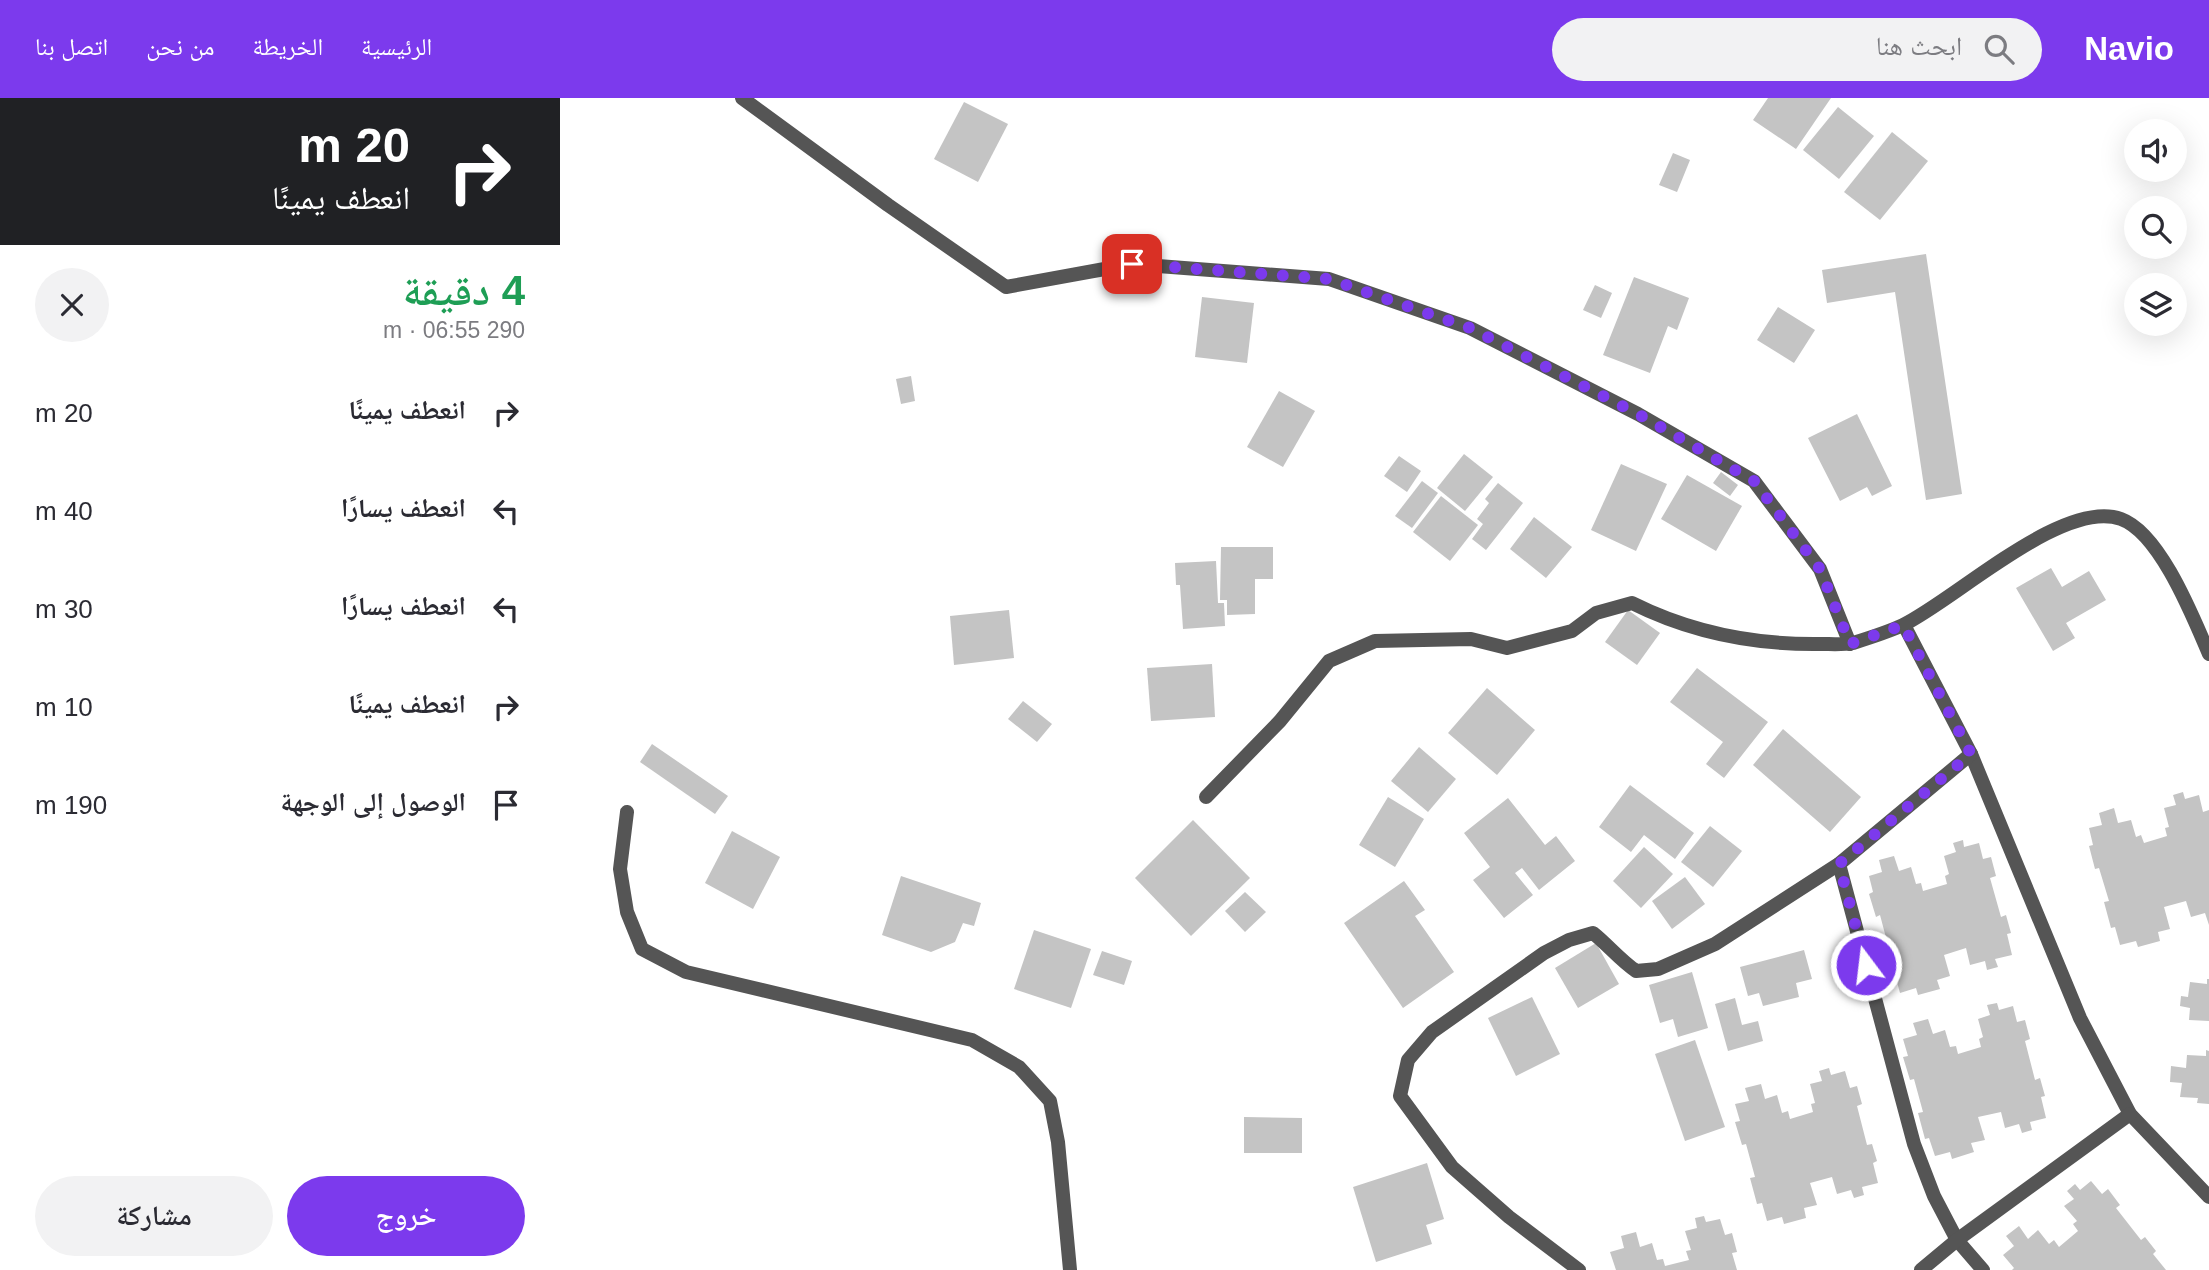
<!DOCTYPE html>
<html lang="ar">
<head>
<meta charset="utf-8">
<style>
  :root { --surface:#fff; --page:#f2f2f3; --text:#2b2b33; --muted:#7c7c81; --accent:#7c3aed }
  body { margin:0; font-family:Arial,"Noto Naskh Arabic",sans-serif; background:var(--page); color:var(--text); direction:rtl; height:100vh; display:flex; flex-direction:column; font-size:26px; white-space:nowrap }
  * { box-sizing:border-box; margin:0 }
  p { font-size:23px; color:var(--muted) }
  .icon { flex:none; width:38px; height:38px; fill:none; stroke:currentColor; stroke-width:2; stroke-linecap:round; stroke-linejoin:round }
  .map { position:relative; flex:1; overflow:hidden; direction:ltr }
  .sheet { display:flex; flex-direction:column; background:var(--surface); width:560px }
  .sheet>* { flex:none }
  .guide { background:#202124; color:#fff; overflow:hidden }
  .fabs { position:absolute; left:1564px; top:21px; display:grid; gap:14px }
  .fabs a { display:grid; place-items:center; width:63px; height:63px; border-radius:50%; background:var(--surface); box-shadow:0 7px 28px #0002; font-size:35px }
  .pin { position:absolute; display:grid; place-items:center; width:60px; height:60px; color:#fff; margin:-30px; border-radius:14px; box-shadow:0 4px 10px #0006 }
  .me { position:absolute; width:77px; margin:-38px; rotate:345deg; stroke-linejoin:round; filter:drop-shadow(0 0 5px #0008) }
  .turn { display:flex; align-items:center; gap:24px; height:147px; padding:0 35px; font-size:32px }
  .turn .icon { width:91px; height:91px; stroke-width:2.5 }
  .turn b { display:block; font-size:49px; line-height:60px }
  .round { display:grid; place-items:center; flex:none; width:74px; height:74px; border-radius:37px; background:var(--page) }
  .overview { display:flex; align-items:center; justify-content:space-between; height:119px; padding:0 35px }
  h1 { font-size:42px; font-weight:600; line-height:52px; color:#1e9e55 }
  .button { display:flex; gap:14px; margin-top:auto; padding:14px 35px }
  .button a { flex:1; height:80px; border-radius:42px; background:var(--accent); color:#fff; font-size:28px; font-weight:600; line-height:80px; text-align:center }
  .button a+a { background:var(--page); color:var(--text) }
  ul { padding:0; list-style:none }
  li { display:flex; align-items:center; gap:21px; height:98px; padding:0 35px }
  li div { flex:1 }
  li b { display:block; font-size:26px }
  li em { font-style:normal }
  header { display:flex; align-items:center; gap:42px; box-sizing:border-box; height:98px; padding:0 35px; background:var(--accent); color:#fff }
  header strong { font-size:33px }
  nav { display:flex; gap:38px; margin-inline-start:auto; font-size:24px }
  .search { width:490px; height:63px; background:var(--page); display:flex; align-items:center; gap:18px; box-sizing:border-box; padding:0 24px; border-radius:38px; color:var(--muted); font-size:26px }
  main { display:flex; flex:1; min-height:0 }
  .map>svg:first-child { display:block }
  .building { fill:#c4c4c4 }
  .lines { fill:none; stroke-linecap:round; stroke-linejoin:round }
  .minor { stroke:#555; stroke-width:14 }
  .route { stroke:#7c3aed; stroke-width:12; stroke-dasharray:0 21.6 }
</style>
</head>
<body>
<header>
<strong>Navio</strong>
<div class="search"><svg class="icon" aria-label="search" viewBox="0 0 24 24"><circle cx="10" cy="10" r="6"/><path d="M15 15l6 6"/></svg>ابحث هنا</div>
<nav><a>الرئيسية</a><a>الخريطة</a><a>من نحن</a><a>اتصل بنا</a></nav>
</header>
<main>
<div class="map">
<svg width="1649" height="1172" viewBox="0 0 1649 1172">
  <rect width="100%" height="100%" fill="#fff"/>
  <!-- building -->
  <g class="building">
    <polygon points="1208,0 1271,0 1236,51 1193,22"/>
    <polygon points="404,4 448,26 418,84 374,61"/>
    <polygon points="1278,9 1314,38 1279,81 1243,52"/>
    <polygon points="1332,34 1368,63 1320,122 1284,94"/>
    <polygon points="1113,55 1130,62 1117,94 1099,87"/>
    <polygon points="1366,156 1402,396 1366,402 1335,194 1267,205 1262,172"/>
    <polygon points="1074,179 1129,200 1117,232 1108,228 1090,275 1043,257"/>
    <polygon points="1035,187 1052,195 1041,220 1023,212"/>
    <polygon points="642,199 694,205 687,265 635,259"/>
    <polygon points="1218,209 1255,232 1234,265 1197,242"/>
    <polygon points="351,278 355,303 341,306 336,281"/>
    <polygon points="719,293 755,313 723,369 687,349"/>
    <polygon points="1297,316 1332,388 1312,398 1307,389 1280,403 1248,340"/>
    <polygon points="904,356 933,379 905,413 877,390"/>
    <polygon points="839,358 861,373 847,394 824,378"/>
    <polygon points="1061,366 1107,386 1076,453 1031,432"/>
    <polygon points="1161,374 1178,387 1170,398 1153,385"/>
    <polygon points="1127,377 1182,408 1156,453 1101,421"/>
    <polygon points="862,383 878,395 852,430 835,418"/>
    <polygon points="938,385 963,405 926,452 912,441 923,426 917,421 929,405 925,401"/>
    <polygon points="881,398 918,427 890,463 853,434"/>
    <polygon points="974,419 1012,449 986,480 950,451"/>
    <polygon points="661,449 713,449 713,481 695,481 695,516 667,517 667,502 660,502"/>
    <polygon points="656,463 658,505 664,505 665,528 623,531 620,487 616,487 615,465"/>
    <polygon points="1491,470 1502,489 1529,473 1546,502 1506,525 1515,540 1493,553 1456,490"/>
    <polygon points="449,512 454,560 394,567 390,518"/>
    <polygon points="1068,512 1100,535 1077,567 1045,544"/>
    <polygon points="652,566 655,619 591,623 587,570"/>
    <polygon points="1137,570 1208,624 1164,680 1146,666 1163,644 1110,604"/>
    <polygon points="927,590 975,632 937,677 888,635"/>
    <polygon points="463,603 492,626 477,644 448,621"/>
    <polygon points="1223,631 1301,699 1270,734 1193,667"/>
    <polygon points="92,646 168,698 155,716 80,664"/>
    <polygon points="859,649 896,681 868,714 831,683"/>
    <polygon points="1070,687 1134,735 1115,761 1084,737 1071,754 1039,729"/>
    <polygon points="1623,694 1625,701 1639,697 1643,714 1649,712 1649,827 1645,815 1631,819 1626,803 1604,809 1610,831 1598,834 1600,843 1578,849 1576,843 1560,847 1555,829 1551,830 1544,804 1549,803 1539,770 1535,771 1529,748 1533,747 1529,730 1542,727 1539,715 1554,710 1558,725 1571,722 1576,739 1581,737 1584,745 1607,738 1605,730 1609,729 1604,710 1616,707 1613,697"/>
    <polygon points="828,699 864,721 835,769 799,747"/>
    <polygon points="948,700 985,747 996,738 1015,763 979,792 962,770 955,775 973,797 944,820 913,782 930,769 904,735"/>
    <polygon points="633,722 690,780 631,838 575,780"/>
    <polygon points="1150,728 1182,753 1153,789 1121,764"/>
    <polygon points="172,733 220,759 193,811 145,785"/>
    <polygon points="1403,742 1404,749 1419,745 1423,761 1431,759 1436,778 1430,780 1441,819 1446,817 1451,835 1447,836 1452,857 1435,861 1438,869 1427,872 1425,863 1410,867 1406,850 1384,857 1390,878 1377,882 1380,891 1358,897 1356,890 1340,895 1335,877 1331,878 1324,852 1329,851 1320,817 1316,819 1309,796 1313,794 1309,778 1322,774 1319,762 1334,758 1339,773 1351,769 1356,786 1361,785 1363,793 1387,786 1385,778 1389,776 1384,758 1396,754 1393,745"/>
    <polygon points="1084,749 1113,776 1081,810 1053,783"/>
    <polygon points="341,778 421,805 414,828 403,825 395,844 371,854 322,837"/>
    <polygon points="1125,779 1145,806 1112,831 1092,803"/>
    <polygon points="844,783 865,812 855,818 894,874 843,910 784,825"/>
    <polygon points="685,794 706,814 685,834 665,813"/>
    <polygon points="474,832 531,851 511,910 454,891"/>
    <polygon points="1036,845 1059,886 1018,910 995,870"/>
    <polygon points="1244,852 1252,881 1236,885 1239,899 1203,908 1199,895 1188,898 1180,869"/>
    <polygon points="542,853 572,863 564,887 533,877"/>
    <polygon points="1132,874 1148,930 1118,939 1113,921 1100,925 1089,887"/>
    <polygon points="1647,881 1649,881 1649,923 1629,922 1630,910 1620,908 1621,898 1628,899 1630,884 1647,886"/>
    <polygon points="972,899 1000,956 956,978 928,920"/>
    <polygon points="1175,900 1182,927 1198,923 1203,943 1168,953 1155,906"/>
    <polygon points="1437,905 1439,912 1453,908 1457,924 1465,922 1470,941 1465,943 1475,982 1480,980 1485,998 1481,999 1486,1020 1470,1024 1472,1032 1462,1035 1459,1026 1445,1030 1441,1014 1418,1019 1425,1042 1411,1045 1414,1054 1392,1061 1390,1054 1375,1058 1369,1040 1365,1041 1358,1015 1363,1014 1354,981 1350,982 1343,959 1348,958 1343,941 1357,937 1353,925 1368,921 1373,936 1385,932 1390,949 1396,948 1398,956 1421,949 1419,941 1423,939 1418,921 1430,917 1427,907"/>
    <polygon points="1135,942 1165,1029 1125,1043 1095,956"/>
    <polygon points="1646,952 1649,953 1649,1006 1637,1005 1638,1000 1620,999 1622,985 1610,984 1611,968 1626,970 1627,957 1646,958"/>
    <polygon points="1269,970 1271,977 1285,973 1290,990 1297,988 1302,1006 1297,1008 1307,1047 1312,1046 1317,1063 1313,1065 1318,1085 1302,1089 1304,1097 1294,1100 1291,1092 1277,1096 1272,1079 1250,1085 1257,1107 1244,1110 1246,1120 1224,1126 1222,1119 1207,1123 1202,1105 1197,1106 1190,1080 1195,1079 1186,1046 1182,1047 1175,1024 1180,1023 1175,1006 1189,1003 1185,990 1201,986 1205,1001 1217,997 1222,1015 1228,1013 1230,1021 1253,1014 1251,1006 1255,1005 1250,986 1262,983 1259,973"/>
    <polygon points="684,1019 742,1020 742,1055 684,1055"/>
    <polygon points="867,1065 884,1121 866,1127 872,1146 816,1164 793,1089"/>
    <polygon points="1531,1083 1542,1096 1548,1091 1560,1107 1556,1110 1581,1142 1585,1139 1596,1153 1593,1156 1606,1172 1452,1172 1454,1170 1443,1157 1454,1148 1446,1138 1459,1128 1468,1141 1478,1132 1489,1146 1494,1142 1499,1149 1518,1133 1513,1126 1517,1123 1504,1108 1514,1101 1507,1093 1515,1086 1520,1092"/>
    <polygon points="1144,1118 1146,1124 1160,1121 1165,1137 1172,1135 1177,1154 1172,1155 1177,1172 1056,1172 1050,1154 1064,1150 1061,1138 1076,1134 1080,1149 1092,1145 1097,1162 1103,1161 1105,1168 1129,1162 1126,1153 1131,1152 1125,1133 1137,1130 1135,1120"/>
  </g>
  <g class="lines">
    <!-- minor -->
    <g class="minor">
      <polyline points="182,0 328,107 446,189 572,166 769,181 910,230 1078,316 1194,383 1260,471 1290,546"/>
      <polyline points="1344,527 1411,656 1520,920 1570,1016 1649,1099"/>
      <path d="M646,699L720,623L769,563L815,543L911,541L947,550L1012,533L1036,515L1072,505C1130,534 1196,547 1261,546C1271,546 1283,547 1293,545C1309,540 1328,534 1343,527C1395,502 1503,400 1561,421C1600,435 1633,519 1649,556"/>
      <polyline points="67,714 60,771 67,814 82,851 126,874 412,942 459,969 490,1003 498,1044 510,1172"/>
      <polyline points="1279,766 1354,1046 1374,1098 1397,1142 1423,1172"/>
      <path d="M1019,1172L949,1119L892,1069L840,998L848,962L872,934L984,855L1009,842L1033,835C1048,847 1060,862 1076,873L1098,871L1155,846L1279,766L1411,656"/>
      <polyline points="1361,1172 1397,1142 1570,1016"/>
    </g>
  </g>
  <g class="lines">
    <!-- route -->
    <polyline class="route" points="572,166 769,181 910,230 1078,316 1194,383 1260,471 1290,546 1343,527 1411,656 1279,766 1306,867"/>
  </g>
</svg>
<div class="fabs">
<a><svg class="icon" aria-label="sound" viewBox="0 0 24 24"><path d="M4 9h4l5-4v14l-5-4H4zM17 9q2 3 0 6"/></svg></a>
<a><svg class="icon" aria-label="search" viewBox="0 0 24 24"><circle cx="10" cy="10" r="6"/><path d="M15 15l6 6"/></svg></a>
<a><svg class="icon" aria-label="layers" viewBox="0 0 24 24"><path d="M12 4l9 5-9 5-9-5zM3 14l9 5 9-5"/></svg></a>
</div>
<div class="pin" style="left:572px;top:166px;background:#d93025"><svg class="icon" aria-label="arrive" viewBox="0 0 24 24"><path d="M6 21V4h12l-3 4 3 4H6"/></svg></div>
<svg class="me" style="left:1306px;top:867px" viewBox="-20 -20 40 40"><circle r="17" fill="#7c3aed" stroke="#fff" stroke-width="3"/><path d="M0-11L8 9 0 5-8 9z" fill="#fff"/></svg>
</div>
<section class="sheet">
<div class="guide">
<div class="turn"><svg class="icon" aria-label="right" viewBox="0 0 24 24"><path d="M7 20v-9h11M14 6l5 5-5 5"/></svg><div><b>20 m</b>انعطف يمينًا</div></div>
</div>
<div class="overview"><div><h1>4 دقيقة</h1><p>290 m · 06:55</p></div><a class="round"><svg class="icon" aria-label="close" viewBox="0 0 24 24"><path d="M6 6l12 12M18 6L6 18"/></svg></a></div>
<ul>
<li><svg class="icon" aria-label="right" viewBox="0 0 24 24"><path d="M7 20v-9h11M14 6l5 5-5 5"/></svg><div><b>انعطف يمينًا</b></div><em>20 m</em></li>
<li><svg class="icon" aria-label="left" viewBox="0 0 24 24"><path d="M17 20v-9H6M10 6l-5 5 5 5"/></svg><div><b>انعطف يسارًا</b></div><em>40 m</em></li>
<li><svg class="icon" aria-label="left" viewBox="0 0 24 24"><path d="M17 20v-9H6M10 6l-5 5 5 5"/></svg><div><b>انعطف يسارًا</b></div><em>30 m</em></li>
<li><svg class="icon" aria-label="right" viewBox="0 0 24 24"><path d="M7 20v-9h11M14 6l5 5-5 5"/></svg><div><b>انعطف يمينًا</b></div><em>10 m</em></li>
<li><svg class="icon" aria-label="arrive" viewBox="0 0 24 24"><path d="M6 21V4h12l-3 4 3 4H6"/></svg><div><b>الوصول إلى الوجهة</b></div><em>190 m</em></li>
</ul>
<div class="button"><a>خروج</a><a>مشاركة</a></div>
</section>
</main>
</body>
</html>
